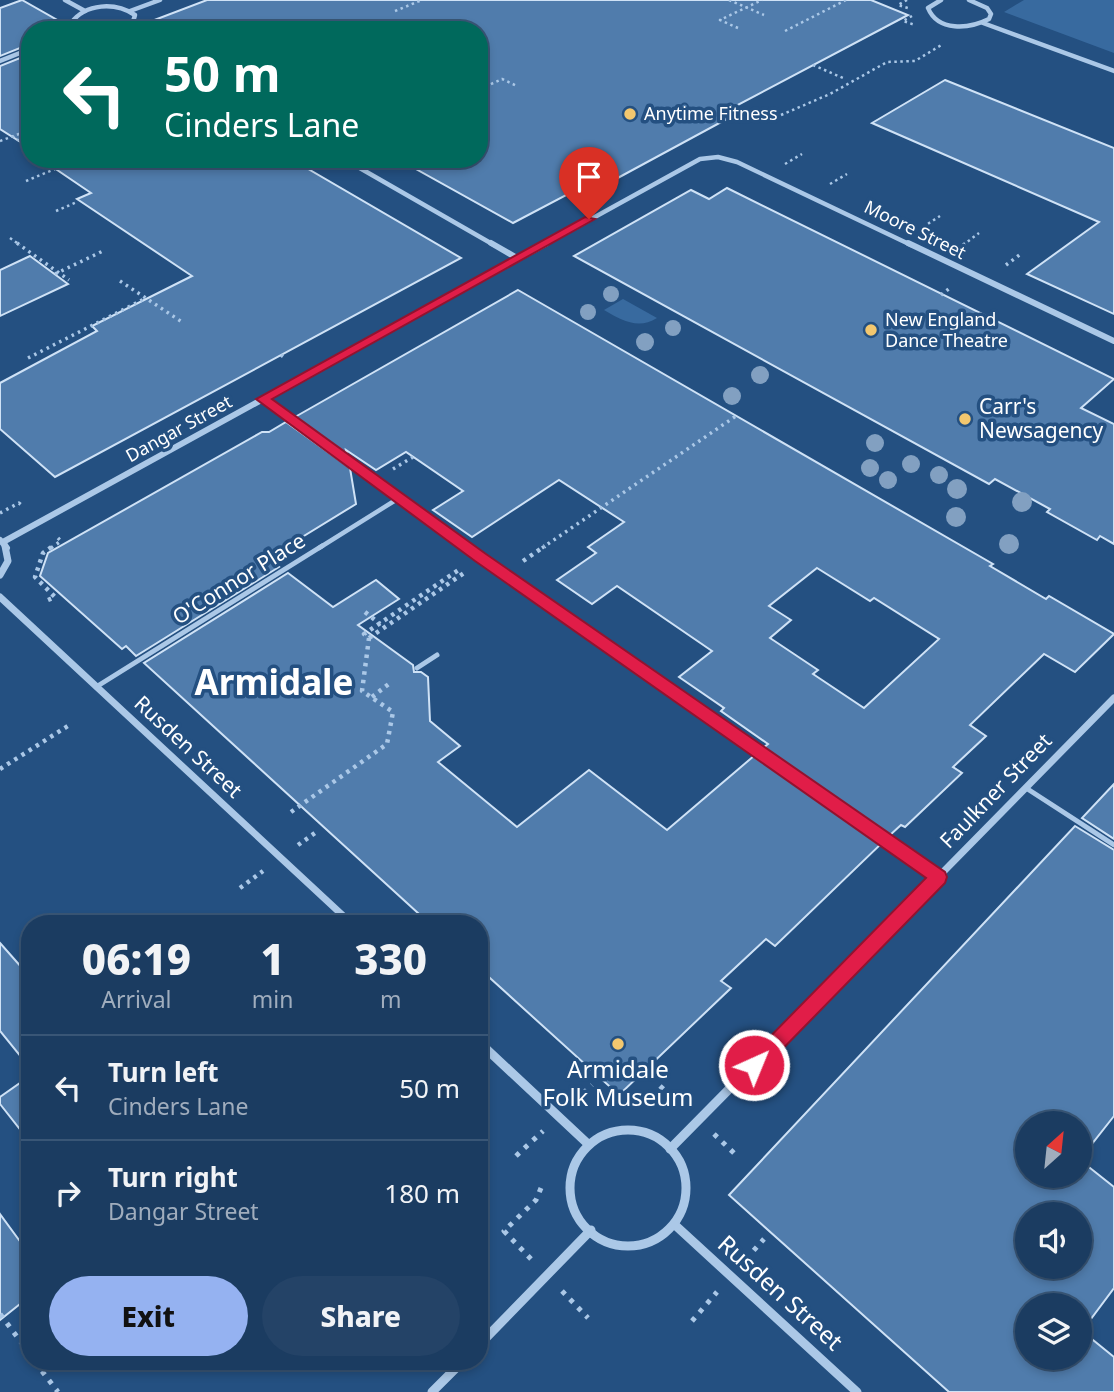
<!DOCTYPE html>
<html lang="en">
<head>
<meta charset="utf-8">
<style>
  :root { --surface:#1b3c61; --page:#244367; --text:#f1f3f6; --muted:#a0adbd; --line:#395676; --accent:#95b2f1 }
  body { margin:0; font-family:"Noto Sans",sans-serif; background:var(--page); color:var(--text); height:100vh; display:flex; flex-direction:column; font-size:26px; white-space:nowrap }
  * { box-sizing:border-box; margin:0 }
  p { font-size:23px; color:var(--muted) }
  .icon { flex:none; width:38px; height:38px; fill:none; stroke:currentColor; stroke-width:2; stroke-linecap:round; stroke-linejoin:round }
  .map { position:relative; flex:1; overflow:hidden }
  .details { position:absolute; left:21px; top:915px; width:467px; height:455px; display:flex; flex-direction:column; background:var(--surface); border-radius:28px; box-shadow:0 4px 10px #0003,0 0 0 2px var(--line) }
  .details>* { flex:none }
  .guide { position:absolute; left:21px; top:21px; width:467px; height:147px; border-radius:28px; box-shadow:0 4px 10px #0003,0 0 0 2px var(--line); background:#00695c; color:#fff; overflow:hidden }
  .needle { width:46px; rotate:27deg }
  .tools { position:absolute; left:1015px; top:1111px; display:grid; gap:14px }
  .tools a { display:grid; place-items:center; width:77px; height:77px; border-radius:50%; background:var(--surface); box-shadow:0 4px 10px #0003,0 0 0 2px var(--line); font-size:35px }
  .pin { position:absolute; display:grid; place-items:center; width:60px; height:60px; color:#fff; margin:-72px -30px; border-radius:50% 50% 50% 0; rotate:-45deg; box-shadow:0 0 7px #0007 }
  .pin .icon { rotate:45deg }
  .me { position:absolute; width:77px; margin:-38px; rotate:44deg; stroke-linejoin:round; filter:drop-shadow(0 0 5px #0008) }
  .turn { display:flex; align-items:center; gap:24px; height:147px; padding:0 28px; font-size:32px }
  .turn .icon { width:91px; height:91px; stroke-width:2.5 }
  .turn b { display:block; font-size:49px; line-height:60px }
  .eta { display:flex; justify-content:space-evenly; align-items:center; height:119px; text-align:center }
  .eta b { font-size:42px; font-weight:800; line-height:49px }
  .cta { display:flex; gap:14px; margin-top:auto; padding:14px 28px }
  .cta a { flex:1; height:80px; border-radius:42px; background:var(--accent); color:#111; font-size:28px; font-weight:800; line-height:80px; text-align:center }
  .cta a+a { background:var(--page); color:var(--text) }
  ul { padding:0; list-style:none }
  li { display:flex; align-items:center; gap:21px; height:105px; padding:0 28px; border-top:2px solid var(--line) }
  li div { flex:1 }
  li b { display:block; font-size:26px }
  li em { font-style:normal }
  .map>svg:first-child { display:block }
  .green { fill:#386a9f }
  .building { fill:#507cac; stroke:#cfe2f6; stroke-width:2; fill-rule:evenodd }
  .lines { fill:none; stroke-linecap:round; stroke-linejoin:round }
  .path-far3 { stroke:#abc8e7; stroke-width:2.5; stroke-dasharray:2.5 3.5; stroke-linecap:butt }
  .path-far2 { stroke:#abc8e7; stroke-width:3.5; stroke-dasharray:2.5 4.5; stroke-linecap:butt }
  .path-far1 { stroke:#abc8e7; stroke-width:4.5; stroke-dasharray:3.5 5; stroke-linecap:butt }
  .path { stroke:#abc8e7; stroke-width:5; stroke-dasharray:4.5 7; stroke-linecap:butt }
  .lane-far1 { stroke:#abc8e7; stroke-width:4.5 }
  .lane { stroke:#abc8e7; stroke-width:5 }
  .street-far3 { stroke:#abc8e7; stroke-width:4.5 }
  .street-far2 { stroke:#abc8e7; stroke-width:6 }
  .street-far1 { stroke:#abc8e7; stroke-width:7 }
  .street { stroke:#abc8e7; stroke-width:9 }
  .tree { fill:#82a0c1 }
  .route { fill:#e11d48; stroke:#92132f; stroke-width:2 }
  .poi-dot { fill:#f2c76f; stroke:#245081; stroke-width:2.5 }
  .labels { text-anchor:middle; stroke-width:7; stroke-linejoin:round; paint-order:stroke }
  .far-poi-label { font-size:18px; fill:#fff; stroke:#245081; text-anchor:start }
  .far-street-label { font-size:18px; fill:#fff; stroke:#245081 }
  .poi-label { font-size:21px; fill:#fff; stroke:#245081; text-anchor:start }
  .street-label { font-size:21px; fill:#fff; stroke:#245081 }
  .near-poi-label { font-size:24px; fill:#fff; stroke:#245081 }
  .near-street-label { font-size:24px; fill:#fff; stroke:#245081 }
  .town-label { font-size:35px; font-weight:bold; fill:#fff; stroke:#245081 }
</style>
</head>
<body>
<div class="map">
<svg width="1114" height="1392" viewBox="0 0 1114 1392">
  <rect width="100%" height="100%" fill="#245081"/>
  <!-- green -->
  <g class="green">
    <polygon points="1024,0 1114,0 1114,53 1004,12"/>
    <path d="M623,299L657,318C638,330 621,320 604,310Z"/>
  </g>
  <!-- building -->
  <g class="building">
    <polygon points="22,0 59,21 30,30 30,44 0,56 0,8"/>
    <polygon points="207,0 871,0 908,15 730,109 738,113 614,180 604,175 513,223 398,159 480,159 480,30 136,30 136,27"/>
    <polygon points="30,54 30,148 0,129 0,66"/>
    <polygon points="945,80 1114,148 1114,314 1027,274 1099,222 872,123"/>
    <polygon points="41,159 291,159 461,258 55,477 0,429 0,383 97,331 92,326 192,276 77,199 91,193"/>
    <polygon points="727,188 1114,379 1081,408 1114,424 1114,544 1100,536 1097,540 1047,512 1050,509 995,479 989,484 574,256 691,190 709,199"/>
    <polygon points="30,256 68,284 0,316 0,270"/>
    <path d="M518,290L993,564L990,566L1046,599L1049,596L1114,634L1075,672L1044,654L970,725L986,736L953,767L962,773L905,827L901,825L889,836L763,748L768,744L721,711L724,708L679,677L712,651L617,586L592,604L557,580L596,553L588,547L624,522L559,480L472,537L433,510L463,491L406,452L376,470L346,450L347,454L295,417ZM817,568L870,601L874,598L939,639L864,708L813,674L818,670L770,638L791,620L769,606Z"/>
    <polygon points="286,422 350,468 356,504 268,558 279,567 136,656 126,646 122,649 40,576 48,553 262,432 269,432"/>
    <polygon points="288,573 333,607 376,580 399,599 358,625 413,665 414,672 421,672 428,677 430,721 460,746 438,762 517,827 589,770 667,830 755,755 882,843 775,946 766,939 721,981 731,988 619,1095 480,969 480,924 430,924 144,663"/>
    <polygon points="1114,784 1114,839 1082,818"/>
    <path d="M1075,826L1114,850V1116L1080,1159V1124H1027V1176H1080V1160L1114,1187V1288L1082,1331L1114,1357V1392H949L729,1195ZM1027,1214H1080V1267H1027ZM1027,1306H1080V1358H1027Z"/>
    <polygon points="0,943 30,977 30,1068 0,1031"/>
    <polygon points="30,1076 30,1142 0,1104 0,1097"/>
    <polygon points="0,1214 30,1255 30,1296 0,1320"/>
  </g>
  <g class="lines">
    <!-- path-far3 -->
    <g class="path-far3">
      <polyline points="729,0 764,15"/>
      <polyline points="907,0 898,5 908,8"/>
      <polyline points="395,11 422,0"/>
      <polyline points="912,16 903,21 915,25"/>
      <polyline points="738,28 720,20 762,0"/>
      <polyline points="785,31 846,0"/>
      <polyline points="813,65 843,78"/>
      <polyline points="480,89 502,79 517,86"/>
      <polyline points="781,115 830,94 887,62 915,61 943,44"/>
      <polyline points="12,136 30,148"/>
      <polyline points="0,141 19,134 30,141"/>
      <polyline points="48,159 54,163"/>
      <polyline points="785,164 802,154"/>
      <polyline points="26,181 55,169"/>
      <polyline points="830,184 847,174"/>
      <polyline points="56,211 77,202"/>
      <polyline points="923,227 940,216"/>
      <polyline points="10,238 20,245"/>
      <polyline points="963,245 979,233"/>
    </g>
    <!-- path-far2 -->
    <g class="path-far2">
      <polyline points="17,243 69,280"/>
      <polyline points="963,245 966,243"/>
      <polyline points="1006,265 1022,253"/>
      <polyline points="55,274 105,250"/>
      <polyline points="120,281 182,322"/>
      <polyline points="941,295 950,288"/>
      <polyline points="281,355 285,358"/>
      <polyline points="28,358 146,298"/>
      <polyline points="393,469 413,457"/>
      <polyline points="0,513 19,503 24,507"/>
      <polyline points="51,548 61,541 57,537"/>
      <polyline points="542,548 736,416"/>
    </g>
    <!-- path-far1 -->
    <g class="path-far1">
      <polyline points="523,561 545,546"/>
      <polyline points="48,600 55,597 35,577 43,553 53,546"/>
      <polyline points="365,612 380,624"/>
      <polyline points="369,638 467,571"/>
      <polyline points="372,697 390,683"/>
      <polyline points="0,769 71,724"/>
      <polyline points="291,812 387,744 393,712 362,691 369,638 364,634 460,569"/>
      <polyline points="298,845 315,833"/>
      <polyline points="240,888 263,871"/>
    </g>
    <!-- path -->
    <g class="path">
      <polyline points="660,1086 681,1105"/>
      <polyline points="575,1101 592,1085"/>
      <polyline points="714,1134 736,1155"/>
      <polyline points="516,1156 543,1131"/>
      <polyline points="531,1259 504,1231 536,1200 541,1188"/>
      <polyline points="746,1259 764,1239"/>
      <polyline points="562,1291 588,1318"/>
      <polyline points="0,1314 30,1354"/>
      <polyline points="692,1321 717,1292"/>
      <polyline points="35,1362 58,1392"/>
    </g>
    <!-- lane-far1 -->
    <g class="lane-far1">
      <polyline points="263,399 468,548"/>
      <polyline points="319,548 399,498"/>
    </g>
    <!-- lane -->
    <g class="lane">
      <polyline points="465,546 939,877"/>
      <polyline points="417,668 437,655"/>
      <polyline points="96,687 322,546"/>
      <polyline points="1026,788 1114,845"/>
    </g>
    <!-- street-far3 -->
    <g class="street-far3">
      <polyline points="65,0 85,11"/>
      <path d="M941,0L928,8C938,32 969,29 989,19L991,14L987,8L969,0"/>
      <polyline points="130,11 160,0"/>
      <polyline points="983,23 1114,71"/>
      <path d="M75,30L71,23C86,3 115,2 135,15L132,25L125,30"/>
      <polyline points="0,61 30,49"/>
      <polyline points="344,159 494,245"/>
      <polyline points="544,245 700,159 718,157 737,162 911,245"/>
    </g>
    <!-- street-far2 -->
    <g class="street-far2">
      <polyline points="491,243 517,258"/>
      <polyline points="908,243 1114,341"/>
      <polyline points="0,540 7,548"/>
      <polyline points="3,542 547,243"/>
    </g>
    <!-- street-far1 -->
    <g class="street-far1">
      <polyline points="0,575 8,561 5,546"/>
      <polyline points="0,597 352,924"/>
      <polyline points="891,925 1114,698"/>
    </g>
    <!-- street -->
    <g class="street">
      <polyline points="480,1043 588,1144"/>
      <circle cx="628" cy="1188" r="58"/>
      <polyline points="670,1149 893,923"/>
      <polyline points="675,1225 857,1392"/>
      <polyline points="480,1344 591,1230"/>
      <polyline points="432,1392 462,1362"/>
    </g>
  </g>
  <!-- trees -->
  <g class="tree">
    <circle cx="611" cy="294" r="8"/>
    <circle cx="588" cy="312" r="8"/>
    <circle cx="673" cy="328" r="8"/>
    <circle cx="645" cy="342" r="9"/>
    <circle cx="760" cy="375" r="9"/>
    <circle cx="732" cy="396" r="9"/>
    <circle cx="875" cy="443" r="9"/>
    <circle cx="911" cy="464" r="9"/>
    <circle cx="870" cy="468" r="9"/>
    <circle cx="939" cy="475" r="9"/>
    <circle cx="888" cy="480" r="9"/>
    <circle cx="957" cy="489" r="10"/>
    <circle cx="1022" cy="502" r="10"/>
    <circle cx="956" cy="517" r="10"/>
    <circle cx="1009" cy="544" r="10"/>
  </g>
  <!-- route -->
  <polygon class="route" points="585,217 595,219 272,399 486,554 945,872 947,877 945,883 761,1071 754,1074 748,1071 745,1065 748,1059 926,878 475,561 256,399"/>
  <!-- markers -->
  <g class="poi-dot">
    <circle cx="630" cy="114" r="7"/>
    <circle cx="871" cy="330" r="7"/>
    <circle cx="965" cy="419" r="7"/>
    <circle cx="618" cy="1044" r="7"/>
  </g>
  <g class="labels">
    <!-- far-poi labels -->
    <g class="far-poi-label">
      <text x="644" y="120">Anytime Fitness</text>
      <text x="885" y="326">New England<tspan x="885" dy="21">Dance Theatre</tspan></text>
    </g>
    <!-- far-street labels -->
    <g class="far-street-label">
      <text transform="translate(915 230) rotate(26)" y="6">Moore Street</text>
      <text transform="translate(179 429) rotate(-29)" y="6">Dangar Street</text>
    </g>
    <!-- poi labels -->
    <g class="poi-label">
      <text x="979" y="414">Carr's<tspan x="979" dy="24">Newsagency</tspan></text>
    </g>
    <!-- street labels -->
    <g class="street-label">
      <text transform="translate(239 579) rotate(-32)" y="7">O'Connor Place</text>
      <text transform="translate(188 747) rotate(43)" y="7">Rusden Street</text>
      <text transform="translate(996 791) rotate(-46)" y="7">Faulkner Street</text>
    </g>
    <!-- near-poi labels -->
    <g class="near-poi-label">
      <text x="618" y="1078">Armidale<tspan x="618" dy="28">Folk Museum</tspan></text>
    </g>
    <!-- near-street labels -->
    <g class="near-street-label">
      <text transform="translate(780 1293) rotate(42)" y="8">Rusden Street</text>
    </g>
    <!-- town labels -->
    <g class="town-label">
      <text x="274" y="695">Armidale</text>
    </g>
  </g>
</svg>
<div class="tools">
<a><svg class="needle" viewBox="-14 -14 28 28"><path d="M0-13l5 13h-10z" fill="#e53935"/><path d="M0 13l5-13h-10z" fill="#a0adbd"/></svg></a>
<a><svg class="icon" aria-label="sound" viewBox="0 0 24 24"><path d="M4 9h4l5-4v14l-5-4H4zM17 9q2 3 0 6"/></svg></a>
<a><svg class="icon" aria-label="layers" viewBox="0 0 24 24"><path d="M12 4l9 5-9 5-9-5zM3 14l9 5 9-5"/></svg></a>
</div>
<div class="pin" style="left:589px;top:219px;background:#d93025"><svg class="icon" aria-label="arrive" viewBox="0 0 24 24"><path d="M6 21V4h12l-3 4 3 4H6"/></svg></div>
<svg class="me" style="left:754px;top:1065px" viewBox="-20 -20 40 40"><circle r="17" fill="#e11d48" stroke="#fff" stroke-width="3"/><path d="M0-11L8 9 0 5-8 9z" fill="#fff"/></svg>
<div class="guide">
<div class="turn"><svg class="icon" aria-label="left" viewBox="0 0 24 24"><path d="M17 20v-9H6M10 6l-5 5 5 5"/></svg><div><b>50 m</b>Cinders Lane</div></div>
</div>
<section class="details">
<div class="eta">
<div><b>06:19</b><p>Arrival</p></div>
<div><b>1</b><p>min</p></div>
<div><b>330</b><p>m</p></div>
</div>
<ul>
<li><svg class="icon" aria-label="left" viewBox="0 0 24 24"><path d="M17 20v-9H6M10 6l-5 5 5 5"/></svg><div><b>Turn left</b><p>Cinders Lane</p></div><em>50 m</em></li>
<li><svg class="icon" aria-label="right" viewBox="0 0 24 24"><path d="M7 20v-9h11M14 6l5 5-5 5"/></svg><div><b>Turn right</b><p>Dangar Street</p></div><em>180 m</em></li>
</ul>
<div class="cta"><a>Exit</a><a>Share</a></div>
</section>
</div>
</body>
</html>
